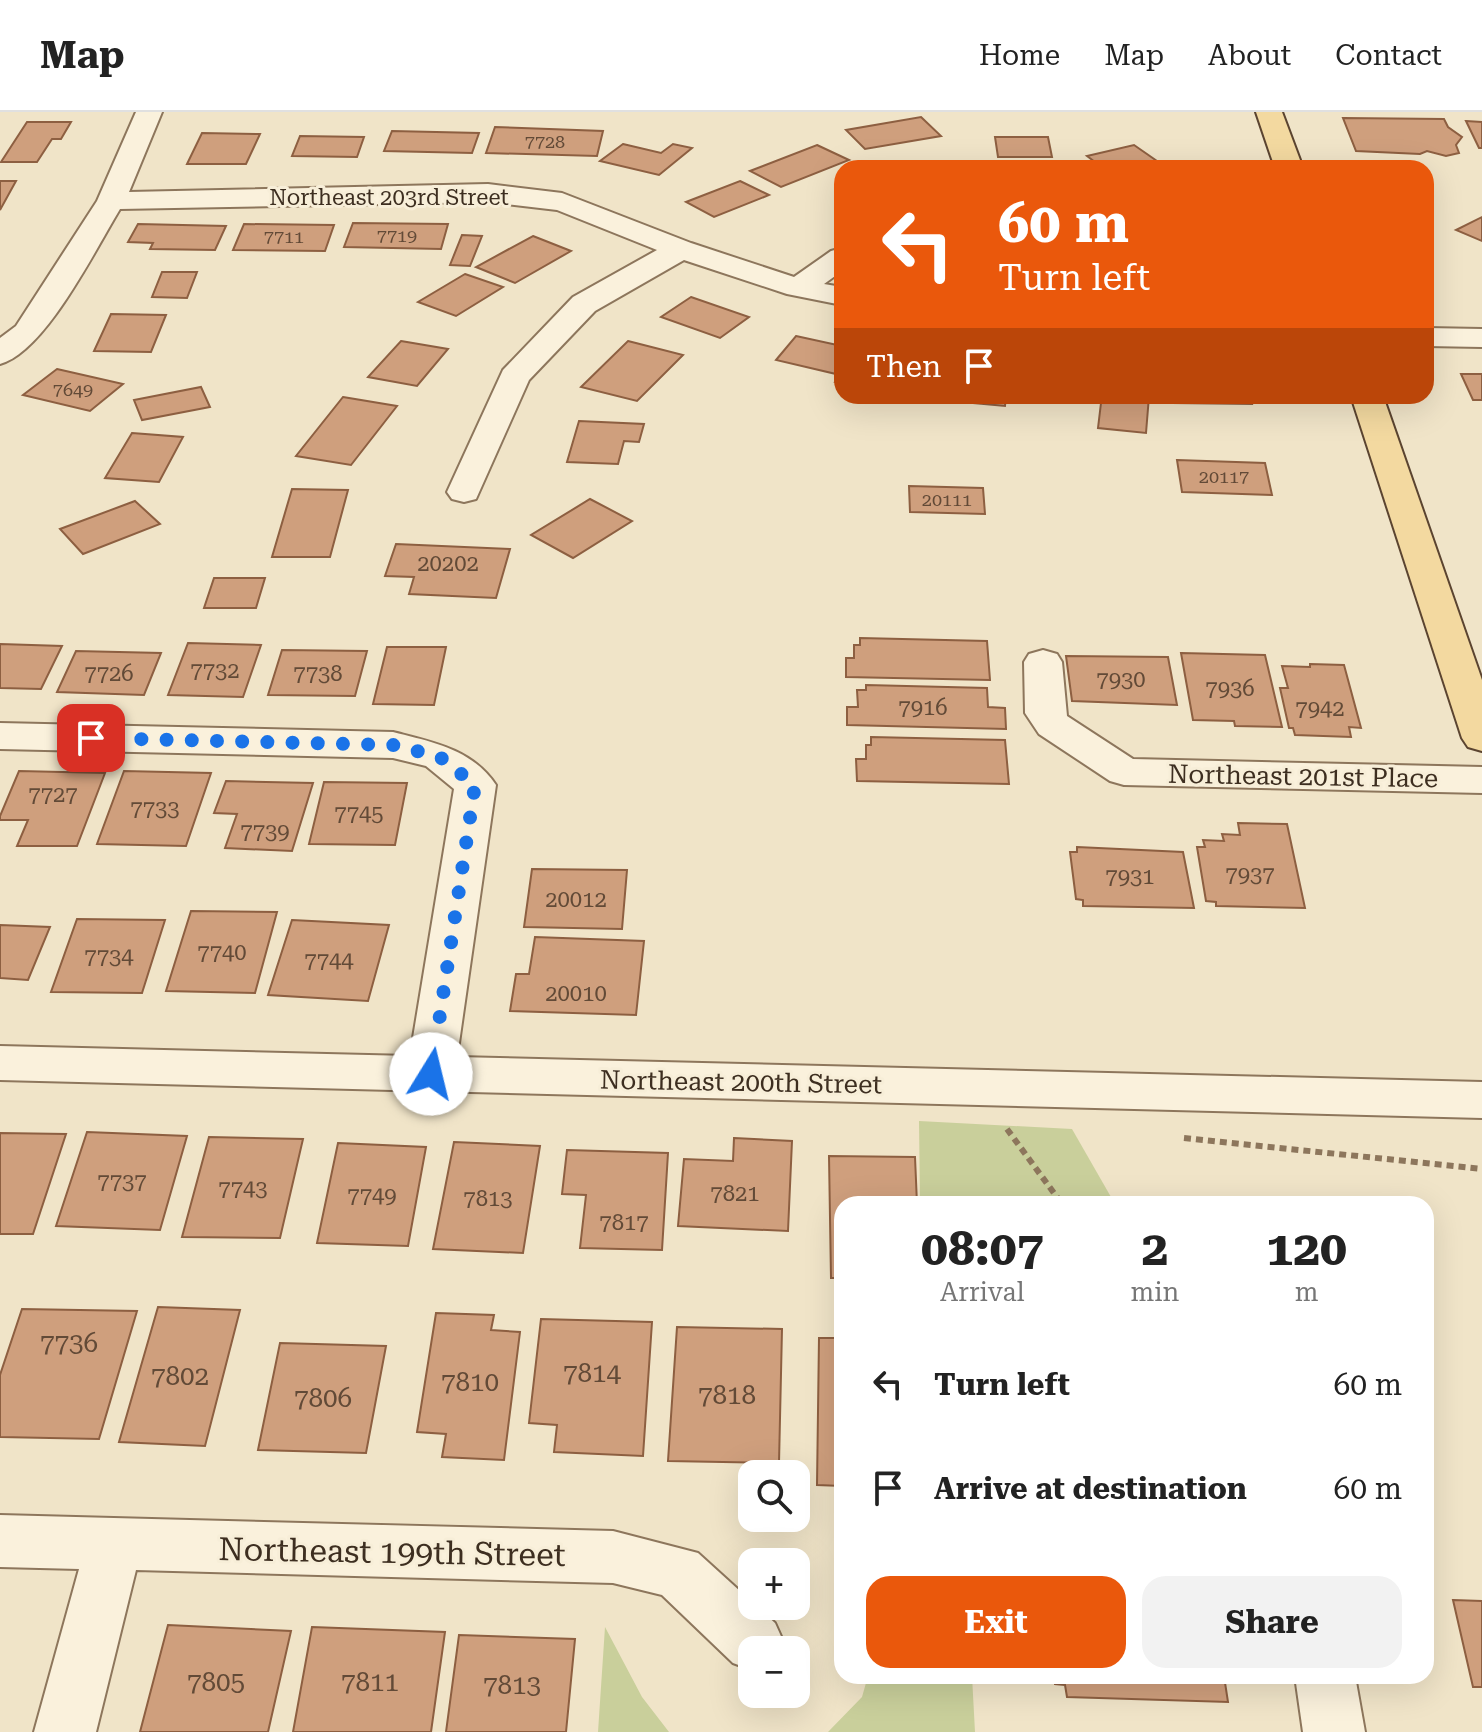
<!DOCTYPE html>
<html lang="en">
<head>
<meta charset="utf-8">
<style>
  :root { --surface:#fff; --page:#f2f2f2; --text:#222; --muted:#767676; --line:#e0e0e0; --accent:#ea580c }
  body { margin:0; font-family:"Roboto Serif",serif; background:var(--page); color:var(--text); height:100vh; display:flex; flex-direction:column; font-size:30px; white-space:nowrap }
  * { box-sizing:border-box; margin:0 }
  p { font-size:26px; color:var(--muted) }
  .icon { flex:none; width:44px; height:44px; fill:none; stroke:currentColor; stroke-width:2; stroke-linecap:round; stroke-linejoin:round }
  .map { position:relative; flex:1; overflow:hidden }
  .sheet { position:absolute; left:834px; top:1084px; width:600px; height:488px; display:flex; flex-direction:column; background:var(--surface); border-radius:24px; box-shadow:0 8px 32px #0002 }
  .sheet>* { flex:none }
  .guide { position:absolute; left:834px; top:48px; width:600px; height:244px; border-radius:24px; box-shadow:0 8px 32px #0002; background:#ea580c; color:#fff; overflow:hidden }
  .controls { position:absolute; left:738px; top:1348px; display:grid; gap:16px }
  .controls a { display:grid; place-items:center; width:72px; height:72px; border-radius:16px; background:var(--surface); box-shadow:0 8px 32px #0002; font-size:40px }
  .pin { position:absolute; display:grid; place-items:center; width:68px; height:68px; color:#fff; margin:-34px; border-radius:16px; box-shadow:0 4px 12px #0006 }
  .me { position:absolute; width:88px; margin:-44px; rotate:9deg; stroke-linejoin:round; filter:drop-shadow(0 0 6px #0008) }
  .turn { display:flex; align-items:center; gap:28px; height:168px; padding:0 32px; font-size:36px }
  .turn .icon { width:104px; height:104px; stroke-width:2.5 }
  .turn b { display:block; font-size:56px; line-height:68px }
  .then { display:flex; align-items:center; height:76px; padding:0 32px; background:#0003; gap:16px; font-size:30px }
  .eta { display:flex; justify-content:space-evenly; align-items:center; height:136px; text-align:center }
  .eta b { font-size:48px; font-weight:700; line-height:56px }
  .primary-button { display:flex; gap:16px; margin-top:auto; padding:16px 32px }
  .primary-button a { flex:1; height:92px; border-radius:24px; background:var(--accent); color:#fff; font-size:32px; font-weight:700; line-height:92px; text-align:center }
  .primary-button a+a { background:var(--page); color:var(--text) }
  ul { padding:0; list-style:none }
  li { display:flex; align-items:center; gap:24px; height:104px; padding:0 32px }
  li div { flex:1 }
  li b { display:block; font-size:30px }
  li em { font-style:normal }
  header { display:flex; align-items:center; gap:48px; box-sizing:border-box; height:112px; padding:0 40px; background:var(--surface); border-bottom:2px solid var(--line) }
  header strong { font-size:38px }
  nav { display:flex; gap:44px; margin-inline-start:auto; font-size:28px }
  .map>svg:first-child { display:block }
  .green { fill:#c9cf9b }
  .building { fill:#cf9f7d; stroke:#8d5f41; stroke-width:2 }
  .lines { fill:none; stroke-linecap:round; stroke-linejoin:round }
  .minor-casing { stroke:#8d765c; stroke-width:4 }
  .major-casing { stroke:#5b4430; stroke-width:4 }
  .path { stroke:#8d765c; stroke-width:6; stroke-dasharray:7 5; stroke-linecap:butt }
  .minor { fill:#faf1dc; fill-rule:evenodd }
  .major { fill:#f3d9a0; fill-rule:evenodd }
  .route { stroke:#1a73e8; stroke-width:14; stroke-dasharray:0 25.2 }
  .labels { text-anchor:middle; stroke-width:6; stroke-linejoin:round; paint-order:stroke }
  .far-number-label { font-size:18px; fill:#624a37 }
  .far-street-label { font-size:22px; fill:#3d2e20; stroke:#f7eed8 }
  .number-label { font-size:22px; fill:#624a37 }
  .street-label { font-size:26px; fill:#3d2e20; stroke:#f7eed8 }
  .near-number-label { font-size:26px; fill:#624a37 }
  .near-street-label { font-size:32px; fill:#3d2e20; stroke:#f7eed8 }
</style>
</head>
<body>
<header>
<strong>Map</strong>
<nav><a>Home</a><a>Map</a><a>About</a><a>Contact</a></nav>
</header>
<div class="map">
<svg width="1482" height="1620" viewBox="0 0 1482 1620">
  <rect width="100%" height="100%" fill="#f0e4c8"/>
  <!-- green -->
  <g class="green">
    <polygon points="919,1009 1072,1017 1115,1092 920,1092"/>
    <polygon points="605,1515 642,1585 669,1620 598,1620"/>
    <polygon points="868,1564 972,1564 975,1620 828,1620 862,1585"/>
  </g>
  <!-- building -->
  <g class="building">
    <polygon points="921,5 941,24 865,37 846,18"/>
    <polygon points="1343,6 1444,7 1448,15 1462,25 1456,33 1459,41 1446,44 1427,39 1420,42 1356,39"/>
    <polygon points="1466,9 1482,10 1482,36 1479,36"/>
    <polygon points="27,10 71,10 61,27 52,27 37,50 1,50"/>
    <polygon points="495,15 603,19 597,44 486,41"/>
    <polygon points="392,19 479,21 472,41 384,39"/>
    <polygon points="202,21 260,22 246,52 187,52"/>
    <polygon points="300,24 364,25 357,45 292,44"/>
    <polygon points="995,25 1048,25 1052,45 998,45"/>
    <polygon points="623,32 661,41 673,32 692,36 659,63 600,49"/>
    <polygon points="817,33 849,48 781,75 750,59"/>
    <polygon points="1134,33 1167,56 1103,56 1087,44"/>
    <polygon points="0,69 16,69 0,98"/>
    <polygon points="740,69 769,83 714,105 686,90"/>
    <polygon points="1482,105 1482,129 1456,118"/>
    <polygon points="353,111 448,112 441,137 344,135"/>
    <polygon points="138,112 226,114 215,138 150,137 153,131 128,130"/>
    <polygon points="244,112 334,113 325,139 233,138"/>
    <polygon points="462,123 482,124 470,154 450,153"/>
    <polygon points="533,124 571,139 515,171 476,155"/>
    <polygon points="162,160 197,160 187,186 152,185"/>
    <polygon points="465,162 503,175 456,204 418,190"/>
    <polygon points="691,185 749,205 720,226 661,205"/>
    <polygon points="111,202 166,203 151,240 94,239"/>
    <polygon points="796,224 842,234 842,272 835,270 840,263 776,248"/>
    <polygon points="401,229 448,237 417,274 368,265"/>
    <polygon points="628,229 683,243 637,289 581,275"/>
    <polygon points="57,257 123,272 90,299 23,283"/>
    <polygon points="1461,262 1482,262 1482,288 1473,288"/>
    <polygon points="201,275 210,295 142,308 134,288"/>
    <polygon points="976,284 1006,284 1005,294 974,291"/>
    <polygon points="1037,284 1149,284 1146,321 1098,316 1101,291"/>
    <polygon points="1172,284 1250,284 1252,292 1173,291"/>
    <polygon points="343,285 397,294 351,353 296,344"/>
    <polygon points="579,309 644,312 639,330 624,329 618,352 567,350"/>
    <polygon points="132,321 183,325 159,370 105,366"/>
    <polygon points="1177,348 1265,351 1272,383 1182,380"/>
    <polygon points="909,374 983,376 985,402 910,400"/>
    <polygon points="292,377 348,378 330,445 272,445"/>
    <polygon points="590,387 632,409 573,446 531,423"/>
    <polygon points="135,389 160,412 83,442 60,417"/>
    <polygon points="396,432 510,437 496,486 409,482 414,465 385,464"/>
    <polygon points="214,466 265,466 256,496 204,496"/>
    <polygon points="860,526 987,529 990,568 846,565 846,546 854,546 854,533 860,533"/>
    <polygon points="188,531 261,533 243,585 168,583"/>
    <polygon points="0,532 62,534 41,577 0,576"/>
    <polygon points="387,535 446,535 434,593 373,592"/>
    <polygon points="282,538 367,539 355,584 268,583"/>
    <polygon points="76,539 161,541 144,583 57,580"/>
    <polygon points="1181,541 1265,543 1282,615 1235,614 1234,609 1193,608"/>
    <polygon points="1066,544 1168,545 1177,593 1072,589"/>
    <polygon points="1310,552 1344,553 1361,616 1349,615 1351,625 1295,623 1293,616 1289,616 1280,576 1288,576 1282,554 1310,555"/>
    <polygon points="866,573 987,576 988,595 1005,596 1006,617 847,613 847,595 858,595 857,578 866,578"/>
    <polygon points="871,625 1005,628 1009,672 857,669 856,647 866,647 866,633 871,633"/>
    <polygon points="19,659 105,661 77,734 17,734 28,708 0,708 0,704"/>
    <polygon points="124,659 211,661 186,734 97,732"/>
    <polygon points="226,669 313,671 292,739 225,736 237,702 214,701"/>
    <polygon points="324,670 407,671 395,733 309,732"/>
    <polygon points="1238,711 1287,712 1305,796 1216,794 1216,790 1206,789 1197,735 1205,735 1203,728 1224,729 1222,722 1240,723"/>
    <polygon points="1077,735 1183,740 1194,796 1083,794 1083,788 1076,787 1070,740 1077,740"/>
    <polygon points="532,757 627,758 622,817 524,815"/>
    <polygon points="191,799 277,800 255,881 166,879"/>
    <polygon points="77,807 165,808 142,881 51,880"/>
    <polygon points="292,808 389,813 368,889 268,883"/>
    <polygon points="0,813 50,815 28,868 0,866"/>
    <polygon points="535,825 644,829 636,903 510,899 516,862 529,862"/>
    <polygon points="87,1020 187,1024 160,1118 56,1114"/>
    <polygon points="0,1021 66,1022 33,1122 0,1122"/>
    <polygon points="209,1025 303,1027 280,1126 182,1125"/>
    <polygon points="734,1026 792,1029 788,1119 678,1114 684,1047 733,1049"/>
    <polygon points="454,1030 540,1034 523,1141 433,1137"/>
    <polygon points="338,1031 426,1035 408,1134 317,1131"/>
    <polygon points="567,1038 668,1041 662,1138 580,1136 586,1083 562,1082"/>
    <polygon points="829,1044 915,1045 917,1092 842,1092 842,1166 831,1166"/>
    <polygon points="158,1195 240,1198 205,1334 119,1330"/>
    <polygon points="22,1197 137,1199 99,1327 0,1325 0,1263"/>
    <polygon points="436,1201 494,1203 491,1218 520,1220 504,1348 442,1345 446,1322 417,1320"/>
    <polygon points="541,1207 652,1210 643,1344 554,1340 557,1313 529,1311"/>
    <polygon points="677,1215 782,1217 779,1351 668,1349"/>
    <polygon points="819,1226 842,1226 842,1374 817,1373"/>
    <polygon points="280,1231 386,1234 366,1341 258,1338"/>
    <polygon points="1453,1488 1482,1489 1482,1575 1473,1575"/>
    <polygon points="168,1513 291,1519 268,1620 140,1620"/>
    <polygon points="312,1515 445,1520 431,1620 293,1620"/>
    <polygon points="459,1523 575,1527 566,1620 446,1620"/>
    <polygon points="1054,1564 1224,1564 1228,1590 1067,1585 1065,1573 1055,1572"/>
  </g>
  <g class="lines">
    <defs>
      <g id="minor">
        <path d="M136,0H162L129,80L488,72L562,81L691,131L794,165L831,139L842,136V159L824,172L842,175V193L787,182L684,148L595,199L529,268L476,387L464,390L452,387L447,380L503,258L573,185L657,138L557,98L488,90L120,97C95,138 45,240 0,252V226L16,214L97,89Z"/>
        <polygon points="1426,216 1482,217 1482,235 1426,234"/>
        <polygon points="1043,538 1057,542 1062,550 1067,604 1133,647 1482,655 1482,681 1124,673 1110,669 1039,622 1025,601 1024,550 1029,542"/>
        <path d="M0,611L393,620C432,630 472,637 496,673L457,945L1482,970V1006L0,968V934L410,944L454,677L426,654L393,646L0,637Z"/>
        <polygon points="0,1403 613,1419 698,1441 752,1490 752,1494 756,1494 775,1511 784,1531 781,1538 752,1538 752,1558 733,1551 662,1483 613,1471 136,1458 96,1620 34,1620 79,1457 0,1455"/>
        <polygon points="1295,1564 1355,1564 1365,1620 1303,1620"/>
      </g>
      <g id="major">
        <polygon points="1256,0 1282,0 1303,56 1275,56"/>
        <polygon points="1351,284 1383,284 1482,568 1482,639 1468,635 1462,626"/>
      </g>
    </defs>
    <!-- minor casing -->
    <use href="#minor" class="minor-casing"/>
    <!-- major casing -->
    <use href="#major" class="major-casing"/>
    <!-- path -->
    <g class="path">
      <polyline points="1007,1017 1062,1092"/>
      <polyline points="1184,1026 1482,1057"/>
    </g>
    <!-- minor -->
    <use href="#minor" class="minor"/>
    <!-- major -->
    <use href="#major" class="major"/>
  </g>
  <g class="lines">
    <!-- route -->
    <polyline class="route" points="91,626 393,633 440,645 475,673 431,962"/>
  </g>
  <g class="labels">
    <!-- far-number labels -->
    <g class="far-number-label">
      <text x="545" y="36">7728</text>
      <text x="397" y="130">7719</text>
      <text x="284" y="131">7711</text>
      <text x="73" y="284">7649</text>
      <text x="1224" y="371">20117</text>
      <text x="947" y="394">20111</text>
    </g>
    <!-- far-street labels -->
    <g class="far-street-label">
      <text x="389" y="93">Northeast 203rd Street</text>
    </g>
    <!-- number labels -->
    <g class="number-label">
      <text x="448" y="459">20202</text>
      <text x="215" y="566">7732</text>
      <text x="109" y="569">7726</text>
      <text x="318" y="569">7738</text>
      <text x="1121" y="575">7930</text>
      <text x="1230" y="584">7936</text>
      <text x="923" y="603">7916</text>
      <text x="1320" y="604">7942</text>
      <text x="53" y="690">7727</text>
      <text x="155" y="704">7733</text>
      <text x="359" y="709">7745</text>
      <text x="265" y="727">7739</text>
      <text x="1250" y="770">7937</text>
      <text x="1130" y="772">7931</text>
      <text x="576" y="795">20012</text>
      <text x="222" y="848">7740</text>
      <text x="109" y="852">7734</text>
      <text x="329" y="856">7744</text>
      <text x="576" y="889">20010</text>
      <text x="122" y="1077">7737</text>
      <text x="243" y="1084">7743</text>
      <text x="735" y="1089">7821</text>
      <text x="372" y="1091">7749</text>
      <text x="488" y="1094">7813</text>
      <text x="624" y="1118">7817</text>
    </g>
    <!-- street labels -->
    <g class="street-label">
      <text transform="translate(1303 664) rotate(1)" y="9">Northeast 201st Place</text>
      <text transform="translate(741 970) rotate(1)" y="9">Northeast 200th Street</text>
    </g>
    <!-- near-number labels -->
    <g class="near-number-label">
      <text x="69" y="1240">7736</text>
      <text x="592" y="1270">7814</text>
      <text x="180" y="1273">7802</text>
      <text x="470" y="1279">7810</text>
      <text x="727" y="1292">7818</text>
      <text x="323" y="1295">7806</text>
      <text x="216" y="1579">7805</text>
      <text x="370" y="1579">7811</text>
      <text x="512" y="1582">7813</text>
    </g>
    <!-- near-street labels -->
    <g class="near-street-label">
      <text transform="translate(392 1440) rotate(1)" y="11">Northeast 199th Street</text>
    </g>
  </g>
</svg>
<div class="controls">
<a><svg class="icon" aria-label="search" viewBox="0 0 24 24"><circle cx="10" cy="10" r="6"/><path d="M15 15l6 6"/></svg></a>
<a>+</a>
<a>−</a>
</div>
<div class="pin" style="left:91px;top:626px;background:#d93025"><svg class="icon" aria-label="arrive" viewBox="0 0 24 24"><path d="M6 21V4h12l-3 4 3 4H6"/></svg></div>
<svg class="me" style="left:431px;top:962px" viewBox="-20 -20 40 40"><circle r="19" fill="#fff"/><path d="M0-13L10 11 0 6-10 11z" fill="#1a73e8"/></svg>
<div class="guide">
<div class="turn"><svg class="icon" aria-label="left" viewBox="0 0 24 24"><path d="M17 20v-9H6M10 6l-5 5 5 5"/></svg><div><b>60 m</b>Turn left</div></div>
<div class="then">Then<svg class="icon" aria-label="arrive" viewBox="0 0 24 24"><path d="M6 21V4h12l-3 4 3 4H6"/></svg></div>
</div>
<section class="sheet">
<div class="eta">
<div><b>08:07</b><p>Arrival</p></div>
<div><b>2</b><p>min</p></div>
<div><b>120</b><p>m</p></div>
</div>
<ul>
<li><svg class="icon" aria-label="left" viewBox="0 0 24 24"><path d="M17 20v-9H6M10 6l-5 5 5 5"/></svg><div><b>Turn left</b></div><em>60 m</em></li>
<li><svg class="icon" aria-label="arrive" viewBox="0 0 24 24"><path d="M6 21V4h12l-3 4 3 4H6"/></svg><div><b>Arrive at destination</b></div><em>60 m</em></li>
</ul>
<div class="primary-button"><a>Exit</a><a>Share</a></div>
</section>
</div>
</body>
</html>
